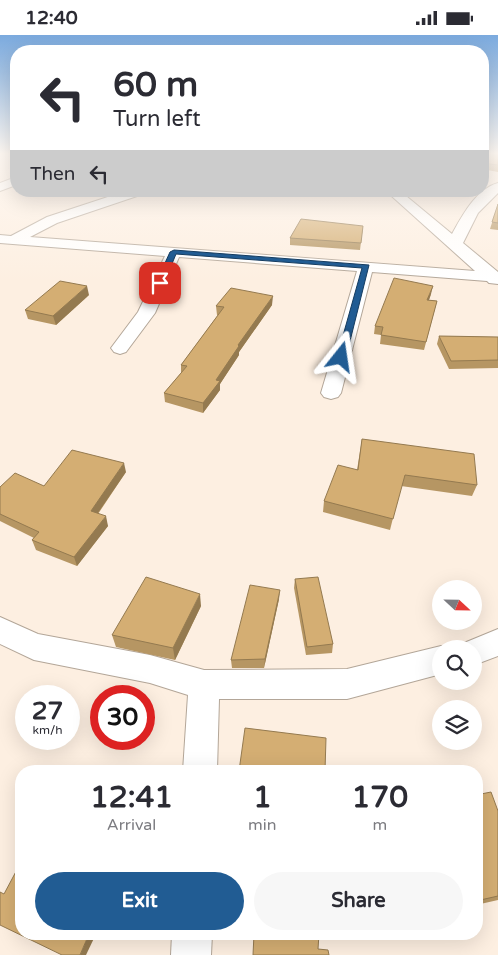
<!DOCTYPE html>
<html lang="en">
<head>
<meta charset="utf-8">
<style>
  :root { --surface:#fff; --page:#f7f7f7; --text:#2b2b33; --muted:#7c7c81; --accent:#215c93 }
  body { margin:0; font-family:"Varela Round",sans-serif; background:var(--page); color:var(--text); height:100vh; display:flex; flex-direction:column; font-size:19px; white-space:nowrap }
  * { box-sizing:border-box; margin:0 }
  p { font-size:16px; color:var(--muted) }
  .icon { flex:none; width:28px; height:28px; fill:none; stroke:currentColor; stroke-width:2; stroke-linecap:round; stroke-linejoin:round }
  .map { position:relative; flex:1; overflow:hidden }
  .side { position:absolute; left:15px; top:730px; width:468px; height:175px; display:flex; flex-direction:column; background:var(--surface); border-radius:20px; box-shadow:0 5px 20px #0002 }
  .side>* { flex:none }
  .hud { position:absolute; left:10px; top:10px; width:479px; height:152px; border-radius:20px; box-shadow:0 5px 20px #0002; background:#fff; color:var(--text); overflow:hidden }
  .needle { width:32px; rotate:112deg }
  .tools { position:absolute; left:432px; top:545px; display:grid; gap:10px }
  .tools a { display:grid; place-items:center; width:50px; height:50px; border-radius:50%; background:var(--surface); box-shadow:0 5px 20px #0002; font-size:25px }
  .speed { position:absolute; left:15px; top:650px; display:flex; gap:10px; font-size:25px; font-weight:700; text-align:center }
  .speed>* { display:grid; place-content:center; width:65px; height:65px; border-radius:50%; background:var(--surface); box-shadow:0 5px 20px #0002; line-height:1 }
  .speed small { font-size:12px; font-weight:400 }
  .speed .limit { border:8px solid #d22; background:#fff; color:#111 }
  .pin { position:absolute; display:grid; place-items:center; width:42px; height:42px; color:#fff; margin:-21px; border-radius:10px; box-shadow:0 2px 8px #0006 }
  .me { position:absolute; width:55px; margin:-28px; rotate:15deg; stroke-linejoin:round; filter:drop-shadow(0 0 4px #0008) }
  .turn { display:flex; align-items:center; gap:18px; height:105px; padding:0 20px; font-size:22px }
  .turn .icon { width:65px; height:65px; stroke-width:2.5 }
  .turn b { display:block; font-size:35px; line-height:42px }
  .then { display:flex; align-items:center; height:48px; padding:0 20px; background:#0003; gap:10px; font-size:19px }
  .eta { display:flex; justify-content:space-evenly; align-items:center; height:85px; text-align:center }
  .eta b { font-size:30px; font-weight:700; line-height:35px }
  .primary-button { display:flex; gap:10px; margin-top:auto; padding:10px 20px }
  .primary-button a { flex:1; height:58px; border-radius:30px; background:var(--accent); color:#fff; font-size:20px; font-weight:700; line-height:58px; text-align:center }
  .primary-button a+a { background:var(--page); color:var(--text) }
  .status { display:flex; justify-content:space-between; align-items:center; height:35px; padding:0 25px; background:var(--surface); direction:ltr }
  .status svg { height:14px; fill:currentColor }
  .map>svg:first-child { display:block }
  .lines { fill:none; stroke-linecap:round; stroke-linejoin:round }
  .minor-casing { stroke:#b3a698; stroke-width:2 }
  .minor { fill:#fff; fill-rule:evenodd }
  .wall { fill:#b69663 }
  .shaded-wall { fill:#947a50 }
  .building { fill:#d4ae73; stroke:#947a50 }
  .route { fill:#215c93; stroke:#153c60 }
</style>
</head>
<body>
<div class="status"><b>12:40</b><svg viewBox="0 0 49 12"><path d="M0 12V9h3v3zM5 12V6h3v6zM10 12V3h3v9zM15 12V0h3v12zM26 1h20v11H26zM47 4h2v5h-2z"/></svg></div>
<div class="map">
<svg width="498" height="920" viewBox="0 0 498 920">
  <rect width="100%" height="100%" fill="#fdefe1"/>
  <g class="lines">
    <defs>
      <g id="minor">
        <polygon points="16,142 16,150 0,156 0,148"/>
        <path d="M498,148V158L478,178L463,208L498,237V249L489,248L487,246L372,237L341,358L338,362L331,364L324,362L321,358L357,236L179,222L155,278L126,317L120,319L114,317L111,313L138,277L165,221L0,208V200L11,201L47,182L126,156H145L143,159L57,188L30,202L475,236L386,156H400L452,199C462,181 476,154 498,148Z"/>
        <polygon points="0,582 38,599 150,620 204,635 347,634 441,611 447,614 441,614 441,639 347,664 219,664 217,736 183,736 188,660 150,648 34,625 0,609"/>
        <polygon points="498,594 498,621 474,630 474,614 461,614 464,608"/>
        <polygon points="172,899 212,899 211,920 171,920"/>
      </g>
    </defs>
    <!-- minor casing -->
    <use href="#minor" class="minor-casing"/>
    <!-- minor -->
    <use href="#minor" class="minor"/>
  </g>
  <!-- wall -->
  <g class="wall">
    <polygon points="482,119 498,119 498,137 482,134"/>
    <polygon points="498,169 498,195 490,194"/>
    <polygon points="363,191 360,215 290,210 290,203"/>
    <polygon points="431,259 429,265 437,266 424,315 380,309 381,300 374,299 375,291"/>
    <polygon points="89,260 56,290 28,284 25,275"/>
    <polygon points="272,270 239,317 239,320 220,349 220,355 203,378 165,367 164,358 181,338 181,330 218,280 217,280 216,271"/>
    <polygon points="439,301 498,302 498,333 449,334 437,309"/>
    <polygon points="362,404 477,450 472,461 401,451 390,495 323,477 324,466 357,435"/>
    <polygon points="126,437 98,479 108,491 77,531 36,515 32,505 34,503 0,486 0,452 44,451"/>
    <polygon points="295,544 333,609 332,618 306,620 294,553"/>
    <polygon points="279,564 264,633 232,633 231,625"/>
    <polygon points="201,571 175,625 116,612 112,600"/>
    <polygon points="476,760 498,776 498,865 476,870"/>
  </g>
  <!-- shaded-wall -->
  <g class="shaded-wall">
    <polygon points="87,251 89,260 56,290 53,281"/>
    <polygon points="433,251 431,259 426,273 427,265"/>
    <polygon points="273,261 272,270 239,317 239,320 220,349 220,355 203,378 203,368 216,345 238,310"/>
    <polygon points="124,428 126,437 93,485 91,476"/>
    <polygon points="106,481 108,491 77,531 74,522"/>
    <polygon points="280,555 279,564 264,633 265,624"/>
    <polygon points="200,559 201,571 175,625 173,613"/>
    <polygon points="89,899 96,899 86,920 80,920"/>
  </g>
  <!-- building -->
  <g class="building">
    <polygon points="482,119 498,119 498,130 482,128"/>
    <polygon points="498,169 498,188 492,187"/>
    <polygon points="301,184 363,191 361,208 290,203"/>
    <polygon points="394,243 433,251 427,265 437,266 426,307 381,300 383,292 375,291"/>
    <polygon points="60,246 87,251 53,281 25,275"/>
    <polygon points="231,253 273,261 238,310 239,311 216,345 220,346 203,368 164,358 187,331 181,330 224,272 216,271"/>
    <polygon points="439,301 498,302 498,325 451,326"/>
    <polygon points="362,404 474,419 477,450 405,440 393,484 324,466 338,430 358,435"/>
    <polygon points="72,415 124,428 91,476 106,481 74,522 32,505 39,497 0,479 0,452 15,438 44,451"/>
    <polygon points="146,542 200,559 173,613 112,600"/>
    <polygon points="318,542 333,609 307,612 295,544"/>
    <polygon points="250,550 280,555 265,624 231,625"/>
    <polygon points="245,693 326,703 325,736 239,736"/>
    <polygon points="491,757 498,776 498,861 476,866 476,760"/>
    <polygon points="20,829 21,830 21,899 89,899 80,920 62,920 0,890 0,857 4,859"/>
    <polygon points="254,899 319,899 318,914 328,915 329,920 253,920"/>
  </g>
  <!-- sky -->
  <linearGradient id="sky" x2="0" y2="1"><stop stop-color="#7baade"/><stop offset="0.48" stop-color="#fef8f2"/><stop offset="1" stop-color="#fef8f2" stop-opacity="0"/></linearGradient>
  <rect width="498" height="247" fill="url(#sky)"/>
  <!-- route -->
  <polygon class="route" points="174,215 369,230 346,322 341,325 337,322 362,233 176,219 164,248 157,249 156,248 170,217"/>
</svg>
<div class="tools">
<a><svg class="needle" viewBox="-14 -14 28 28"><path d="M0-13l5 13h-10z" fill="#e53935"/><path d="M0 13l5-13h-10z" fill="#7c7c81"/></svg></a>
<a><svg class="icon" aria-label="search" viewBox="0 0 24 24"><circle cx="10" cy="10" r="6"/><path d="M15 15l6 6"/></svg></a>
<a><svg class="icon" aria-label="layers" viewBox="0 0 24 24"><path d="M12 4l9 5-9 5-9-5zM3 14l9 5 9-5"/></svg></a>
</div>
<div class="speed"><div>27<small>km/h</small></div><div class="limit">30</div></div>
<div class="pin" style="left:160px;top:248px;background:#d93025"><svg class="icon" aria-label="arrive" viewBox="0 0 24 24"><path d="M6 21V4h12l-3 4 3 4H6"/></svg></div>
<svg class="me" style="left:341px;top:322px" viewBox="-20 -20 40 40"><path d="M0-17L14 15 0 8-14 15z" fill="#215c93" stroke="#fff" stroke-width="4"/></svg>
<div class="hud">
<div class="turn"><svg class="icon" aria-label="left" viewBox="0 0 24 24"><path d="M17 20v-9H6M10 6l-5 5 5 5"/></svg><div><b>60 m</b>Turn left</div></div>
<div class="then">Then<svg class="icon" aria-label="left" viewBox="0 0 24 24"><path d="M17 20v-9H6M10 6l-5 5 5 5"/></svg></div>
</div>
<section class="side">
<div class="eta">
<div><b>12:41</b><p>Arrival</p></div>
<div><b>1</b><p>min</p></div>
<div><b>170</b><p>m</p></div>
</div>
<div class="primary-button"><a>Exit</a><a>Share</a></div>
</section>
</div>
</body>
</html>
